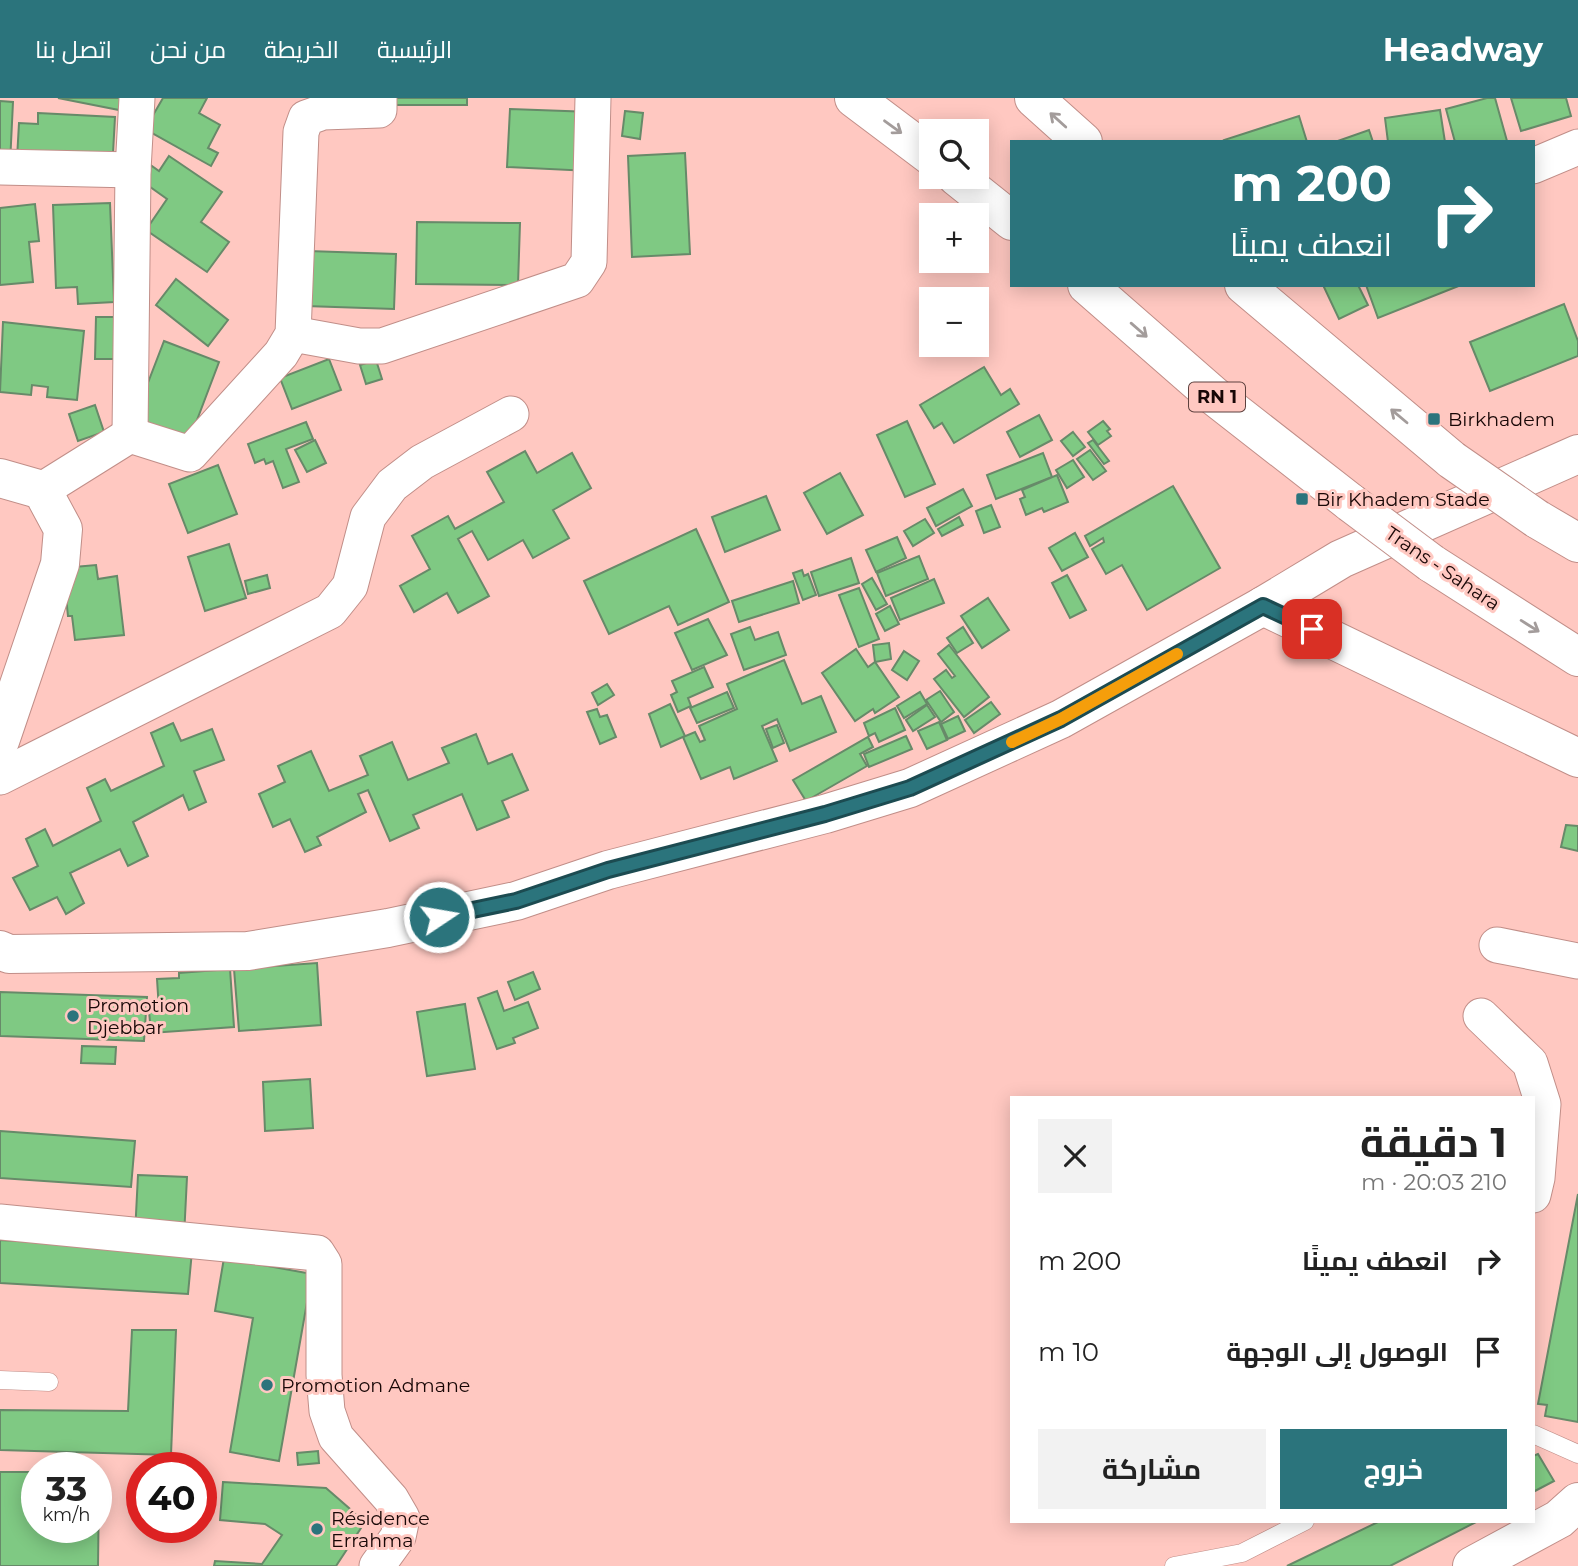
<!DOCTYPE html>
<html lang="ar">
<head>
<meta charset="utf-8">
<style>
  :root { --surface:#fff; --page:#f2f2f2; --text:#222; --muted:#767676; --accent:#2b747c }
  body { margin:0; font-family:Montserrat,Cairo,sans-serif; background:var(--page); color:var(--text); direction:rtl; height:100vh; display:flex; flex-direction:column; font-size:26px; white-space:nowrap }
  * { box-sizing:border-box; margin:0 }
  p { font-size:23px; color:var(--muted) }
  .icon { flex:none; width:38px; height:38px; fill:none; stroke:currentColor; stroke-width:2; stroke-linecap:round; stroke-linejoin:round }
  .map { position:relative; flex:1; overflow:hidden; direction:ltr }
  .sheet { position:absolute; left:1010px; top:998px; width:525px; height:427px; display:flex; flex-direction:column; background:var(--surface); border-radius:0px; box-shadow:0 4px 18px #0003; direction:rtl }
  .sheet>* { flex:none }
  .banner { position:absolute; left:1010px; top:42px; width:525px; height:147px; border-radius:0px; box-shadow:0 4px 18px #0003; direction:rtl; background:#2b747c; color:#fff; overflow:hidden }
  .controls { position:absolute; left:919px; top:21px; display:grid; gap:14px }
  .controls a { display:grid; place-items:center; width:70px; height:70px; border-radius:0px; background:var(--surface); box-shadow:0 4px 18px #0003; font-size:35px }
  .speed { position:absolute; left:21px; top:1354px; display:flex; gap:14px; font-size:35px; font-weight:700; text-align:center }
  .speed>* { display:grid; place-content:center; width:91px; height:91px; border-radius:50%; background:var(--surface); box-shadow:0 4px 18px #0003; line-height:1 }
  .speed small { font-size:18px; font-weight:400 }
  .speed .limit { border:10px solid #d22; background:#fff; color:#111 }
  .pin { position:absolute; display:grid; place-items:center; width:60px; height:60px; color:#fff; margin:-30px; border-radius:14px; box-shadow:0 4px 10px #0006 }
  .me { position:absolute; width:77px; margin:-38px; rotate:78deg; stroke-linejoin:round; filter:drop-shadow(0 0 5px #0008) }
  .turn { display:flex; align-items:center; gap:24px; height:147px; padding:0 28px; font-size:32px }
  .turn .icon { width:91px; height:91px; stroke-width:2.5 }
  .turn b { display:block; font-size:49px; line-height:60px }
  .round { display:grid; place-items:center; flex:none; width:74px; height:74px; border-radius:0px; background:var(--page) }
  .head { display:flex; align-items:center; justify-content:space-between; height:119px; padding:0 28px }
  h1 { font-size:42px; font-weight:700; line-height:52px }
  .action { display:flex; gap:14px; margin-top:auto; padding:14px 28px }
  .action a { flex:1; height:80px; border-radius:0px; background:var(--accent); color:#fff; font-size:28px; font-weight:700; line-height:80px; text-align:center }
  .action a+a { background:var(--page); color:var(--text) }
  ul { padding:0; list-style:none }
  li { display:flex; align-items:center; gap:21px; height:91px; padding:0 28px }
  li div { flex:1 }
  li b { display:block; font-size:26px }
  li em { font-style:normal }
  header { display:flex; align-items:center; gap:42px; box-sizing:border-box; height:98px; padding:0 35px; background:var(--accent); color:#fff }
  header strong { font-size:33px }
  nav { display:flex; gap:38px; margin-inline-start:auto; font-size:24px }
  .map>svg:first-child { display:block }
  .building { fill:#7fc983; stroke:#678a69; stroke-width:2 }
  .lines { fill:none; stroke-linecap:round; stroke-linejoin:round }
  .service-casing { stroke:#c18e88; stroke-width:19 }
  .minor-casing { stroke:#c18e88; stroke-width:37 }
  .tertiary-casing { stroke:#c18e88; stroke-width:40 }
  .trunk-casing { stroke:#c18e88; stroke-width:40 }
  .service { stroke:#fff; stroke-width:18 }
  .minor { stroke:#fff; stroke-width:35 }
  .tertiary { stroke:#fff; stroke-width:38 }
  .trunk { stroke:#fff; stroke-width:38 }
  .trunk-bridge-casing { stroke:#c18e88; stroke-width:40; stroke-linecap:butt }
  .trunk-bridge { stroke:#fff; stroke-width:38 }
  .oneway { stroke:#a39c9b }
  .route-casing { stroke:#1c4b51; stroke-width:18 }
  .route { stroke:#2b747c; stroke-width:12 }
  .slow { stroke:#f59e0b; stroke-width:12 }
  .poi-dot { fill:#2b747c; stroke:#ffc8c1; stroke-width:2.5 }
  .labels { text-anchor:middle; stroke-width:6; stroke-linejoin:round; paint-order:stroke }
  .shield { fill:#ffc8c1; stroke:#5d413e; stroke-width:2 }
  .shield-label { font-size:18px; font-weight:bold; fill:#180706 }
  .poi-label { font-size:19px; fill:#180706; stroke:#ffc8c1; text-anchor:start }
  .street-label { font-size:19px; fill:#180706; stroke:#ffc8c1 }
</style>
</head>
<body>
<header>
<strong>Headway</strong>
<nav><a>الرئيسية</a><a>الخريطة</a><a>من نحن</a><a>اتصل بنا</a></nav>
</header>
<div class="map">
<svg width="1578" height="1468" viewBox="0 0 1578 1468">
  <rect width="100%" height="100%" fill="#ffc8c1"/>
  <!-- building -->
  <g class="building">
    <polygon points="58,0 121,0 119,12"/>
    <polygon points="163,0 207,0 199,15 220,27 208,50 218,55 211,68 145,31"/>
    <rect x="393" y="0" width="74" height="7"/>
    <polygon points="1487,0 1495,0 1507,43 1455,44 1446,11"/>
    <polygon points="1511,0 1566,0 1571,18 1521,33"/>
    <polygon points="0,3 13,4 10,66 0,65"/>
    <polygon points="510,11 592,14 590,73 507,69"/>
    <polygon points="1440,12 1445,44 1388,44 1385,20"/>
    <polygon points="625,13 643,15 640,41 622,38"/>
    <polygon points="38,15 115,19 113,55 17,61 19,25 38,26"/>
    <polygon points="1299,18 1307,44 1225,44 1224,42"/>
    <polygon points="1369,32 1373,44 1335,44"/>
    <polygon points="685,55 690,156 632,159 628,58"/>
    <polygon points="169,58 222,94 201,124 229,144 207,174 146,132 167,101 139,81 149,66 159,73"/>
    <polygon points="110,105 114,204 78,206 77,189 56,190 53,107"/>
    <polygon points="35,106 39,143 29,144 33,184 0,187 0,110"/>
    <polygon points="417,124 520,125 518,187 416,186"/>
    <polygon points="308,153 396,156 394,211 306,208"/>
    <polygon points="176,181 228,222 208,248 156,207"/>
    <polygon points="1323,187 1358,187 1368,207 1339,221"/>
    <polygon points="1366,187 1461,187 1378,220"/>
    <polygon points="1564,206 1578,243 1578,258 1490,293 1470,244"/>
    <polygon points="96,219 116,219 115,261 95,261"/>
    <polygon points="3,224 84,233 77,302 47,299 48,289 32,287 31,297 0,294"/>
    <polygon points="164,243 219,264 186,351 131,329"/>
    <polygon points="329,261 341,292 292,311 280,280"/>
    <polygon points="376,262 382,281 366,286 360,267"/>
    <polygon points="984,269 1001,297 1010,291 1019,306 954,345 942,325 934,330 920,307"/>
    <polygon points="95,307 104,334 78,343 69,316"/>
    <polygon points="1039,317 1052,342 1020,359 1007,334"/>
    <polygon points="907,323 935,386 905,399 877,337"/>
    <polygon points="1103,323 1110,331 1107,333 1111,338 1098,347 1088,334"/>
    <polygon points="306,324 313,341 286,351 299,384 283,390 273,363 266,366 264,361 255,365 248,346"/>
    <polygon points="1073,334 1085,349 1073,358 1061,343"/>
    <polygon points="315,342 326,365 307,374 295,352"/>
    <polygon points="1093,342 1109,363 1104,366 1088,345"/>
    <polygon points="1090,352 1106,373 1093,382 1077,361"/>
    <polygon points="525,353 537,375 572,355 591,390 553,412 569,440 533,460 523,442 488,462 472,433 458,441 489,498 458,515 447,495 414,514 400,488 430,471 412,438 448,418 455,431 504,404 487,374"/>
    <polygon points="1043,355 1052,379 996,401 987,377"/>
    <polygon points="1073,362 1084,379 1067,390 1056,372"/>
    <polygon points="218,367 237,416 188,435 169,386"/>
    <polygon points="840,375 863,417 827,436 804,395"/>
    <polygon points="1057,377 1068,404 1044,414 1042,410 1026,417 1020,401 1025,399 1022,392"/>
    <polygon points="1173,388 1220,470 1147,512 1122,467 1106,476 1092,451 1104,444 1103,440 1090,448 1085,438"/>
    <polygon points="963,391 972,408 936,428 927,410"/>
    <polygon points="766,398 780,432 725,454 712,419"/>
    <polygon points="991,407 1000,429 984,435 976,413"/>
    <polygon points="959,419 963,427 942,438 938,431"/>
    <polygon points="925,421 934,435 913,448 904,433"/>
    <polygon points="696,431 729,504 678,527 669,508 609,536 584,483"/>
    <polygon points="1075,435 1088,459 1062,473 1049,450"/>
    <polygon points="897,439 906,460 876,474 866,452"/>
    <polygon points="229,446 246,500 205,513 188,459"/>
    <polygon points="919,458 928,481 886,498 877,475"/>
    <polygon points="851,460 859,485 819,498 811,474"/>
    <polygon points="96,467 98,481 117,478 124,537 75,542 72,518 68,518 63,470"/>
    <polygon points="802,472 804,478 808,476 816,497 803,502 793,475"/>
    <polygon points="267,477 270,490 248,496 245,483"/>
    <polygon points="1067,477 1086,512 1070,520 1052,485"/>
    <polygon points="872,480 887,506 876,512 862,486"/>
    <polygon points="934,481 944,505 900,522 891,500"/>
    <polygon points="793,483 799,505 739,524 732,503"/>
    <polygon points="859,490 879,541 859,549 839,497"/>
    <polygon points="988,500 1009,532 982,550 961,518"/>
    <polygon points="890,508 899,526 885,533 876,516"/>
    <polygon points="708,521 727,557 692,572 675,535"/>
    <polygon points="750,529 755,542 778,534 786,557 744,572 731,536"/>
    <polygon points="963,529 973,545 957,555 947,540"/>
    <polygon points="889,545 891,561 875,564 873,547"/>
    <polygon points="949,547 989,599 964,619 934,581 946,572 952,580 955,578 938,556"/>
    <polygon points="856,551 868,569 875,564 899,599 875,615 873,611 855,623 822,575"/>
    <polygon points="904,553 919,563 907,582 892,572"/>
    <polygon points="784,562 802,606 821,598 836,634 790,653 777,621 762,628 777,663 734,681 730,669 701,681 683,639 695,634 700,644 705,642 699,628 737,611 727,586"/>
    <polygon points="704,569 713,589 688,600 691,608 678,614 671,597 677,594 672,583"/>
    <polygon points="607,586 614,597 598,607 592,595"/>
    <polygon points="940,593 954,614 941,624 926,602"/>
    <polygon points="727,594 734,610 697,625 690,610"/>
    <polygon points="920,594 927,606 904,620 897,608"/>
    <polygon points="991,604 1000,616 974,635 965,622"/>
    <polygon points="670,606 685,638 661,649 649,616"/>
    <polygon points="927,607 935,619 913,633 906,622"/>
    <polygon points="895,610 905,632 879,644 875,635 869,638 864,625"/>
    <polygon points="597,611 600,619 607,617 616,639 600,646 587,614"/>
    <polygon points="958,618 965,633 948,641 941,626"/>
    <polygon points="939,624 947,642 927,651 918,633"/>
    <polygon points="173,625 181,643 212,631 224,662 194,673 206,704 189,712 183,697 133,724 148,758 128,768 120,751 70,775 84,805 66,816 57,799 30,812 13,780 38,768 26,741 45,731 53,748 101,723 87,690 105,681 111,693 164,668 151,635"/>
    <polygon points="777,627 784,645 773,650 766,631"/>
    <polygon points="476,636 488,666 512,656 528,692 502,703 509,719 477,732 462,696 413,717 419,730 390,743 368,692 358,696 366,714 317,739 321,747 305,754 290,721 273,729 259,696 285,684 278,668 311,653 329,693 368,677 360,658 392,644 408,682 449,665 442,650"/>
    <polygon points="906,638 912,651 869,669 864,656"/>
    <polygon points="868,639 873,649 860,656 867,668 806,703 793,682"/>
    <polygon points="1566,727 1578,728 1578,753 1561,749"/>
    <polygon points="317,865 321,927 239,933 234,871"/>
    <polygon points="230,871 234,929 151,935 149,913 159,912 157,881 179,880 179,875"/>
    <polygon points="533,874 540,891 515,902 508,884"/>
    <polygon points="497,893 504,913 528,904 538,930 513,940 515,945 497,951 478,900"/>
    <polygon points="0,894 147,899 144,943 0,938"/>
    <polygon points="465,906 475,971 427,978 417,914"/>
    <polygon points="82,948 116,949 115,966 81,965"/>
    <polygon points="310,981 313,1030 265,1033 263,984"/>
    <polygon points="0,1033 135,1043 131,1089 0,1080"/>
    <polygon points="138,1077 187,1079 184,1139 135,1136"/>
    <polygon points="1578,1096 1578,1324 1545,1318 1547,1307 1538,1306"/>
    <polygon points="0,1142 192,1153 188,1196 0,1185"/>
    <polygon points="224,1160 312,1176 279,1363 230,1354 253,1220 215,1213"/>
    <polygon points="132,1232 176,1232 171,1357 0,1352 0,1312 128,1313"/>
    <polygon points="318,1353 319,1365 298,1367 297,1355"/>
    <polygon points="1538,1356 1554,1383 1533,1394 1533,1358"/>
    <polygon points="0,1374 29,1374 29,1385 37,1385 37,1430 96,1430 96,1386 99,1386 98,1468 0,1468"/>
    <polygon points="223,1384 326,1390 365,1424 336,1468 214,1468 215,1463 262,1466 282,1437 265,1426 220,1422"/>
    <polygon points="1380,1423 1478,1423 1390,1468 1287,1468"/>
  </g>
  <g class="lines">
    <defs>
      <g id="service">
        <polyline points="0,1282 49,1284"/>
        <polyline points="1533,1336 1578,1356"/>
        <polyline points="1174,1468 1242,1455 1305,1423"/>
      </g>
      <g id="minor">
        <polyline points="1533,68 1578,49"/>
        <polyline points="0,69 133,72"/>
        <polyline points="293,236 359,248 382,248 577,182 589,164 593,0"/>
        <polyline points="130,337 133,72 137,0"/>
        <polyline points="42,392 130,337 190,356 281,256 293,236 301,34 306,20 323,14 379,12 379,0"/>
        <polyline points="0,679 330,513 350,488 368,419 392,387 422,364 511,316"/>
        <polyline points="1497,847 1578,863"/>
        <polyline points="1481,918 1530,965 1543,1006 1537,1080 1533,1097"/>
        <polyline points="0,1124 317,1155 324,1166 324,1277 327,1313 336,1339 391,1401 402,1420 398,1439 377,1468"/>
      </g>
      <g id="tertiary">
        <polyline points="0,380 42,392 63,431 60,466 0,643"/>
        <polyline points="1263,508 1578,660"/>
        <polyline points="0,852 9,856 248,853 388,830 516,803 608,772 825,716 910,690 1061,621 1263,508 1341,461 1578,356"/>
        <polyline points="1472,1468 1559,1421 1578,1404"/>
      </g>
      <g id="trunk">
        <polyline points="854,0 931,58"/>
        <polyline points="1034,0 1083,44"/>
        <polyline points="957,79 1012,123"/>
        <polyline points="1087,187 1214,298 1351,405"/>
        <polyline points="1244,187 1452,362"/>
        <polyline points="1537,421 1578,445"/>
        <polyline points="1431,465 1578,559"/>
      </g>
    </defs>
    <!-- service casing -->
    <use href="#service" class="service-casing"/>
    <!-- minor casing -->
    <use href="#minor" class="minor-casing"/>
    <!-- tertiary casing -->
    <use href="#tertiary" class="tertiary-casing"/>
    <!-- trunk casing -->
    <use href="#trunk" class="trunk-casing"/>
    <!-- service -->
    <use href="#service" class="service"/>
    <!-- minor -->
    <use href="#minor" class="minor"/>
    <!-- tertiary -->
    <use href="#tertiary" class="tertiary"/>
    <!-- trunk -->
    <use href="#trunk" class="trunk"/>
    <defs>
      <g id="trunk-bridge">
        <polyline points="1452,362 1537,421"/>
        <polyline points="1351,405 1431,465"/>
      </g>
    </defs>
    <!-- trunk-bridge casing -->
    <use href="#trunk-bridge" class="trunk-bridge-casing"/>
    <!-- trunk-bridge -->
    <use href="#trunk-bridge" class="trunk-bridge"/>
  </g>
  <!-- one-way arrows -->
  <defs><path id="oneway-shaft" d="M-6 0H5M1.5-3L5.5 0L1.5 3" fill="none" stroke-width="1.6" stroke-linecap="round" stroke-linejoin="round" transform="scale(1.75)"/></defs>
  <g class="oneway">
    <use href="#oneway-shaft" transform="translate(1058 22) rotate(-138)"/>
    <use href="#oneway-shaft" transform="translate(893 29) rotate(36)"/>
    <use href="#oneway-shaft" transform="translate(1139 232) rotate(41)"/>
    <use href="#oneway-shaft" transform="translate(1399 318) rotate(-140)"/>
    <use href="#oneway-shaft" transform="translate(1530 528) rotate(32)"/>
  </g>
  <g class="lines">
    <defs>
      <polyline id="route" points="439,819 516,803 608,772 825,716 910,690 1061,621 1263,508 1312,531"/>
    </defs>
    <!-- route casing -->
    <use href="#route" class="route-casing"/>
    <!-- route -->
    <use href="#route" class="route"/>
    <!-- slow -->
    <polyline class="slow" points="1012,644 1061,621 1177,556"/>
  </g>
  <!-- markers -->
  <g class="poi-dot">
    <rect x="1427" y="314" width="14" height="14" rx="3.5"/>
    <rect x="1295" y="394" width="14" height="14" rx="3.5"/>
    <circle cx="73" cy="918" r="7"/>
    <circle cx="267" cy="1287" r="7"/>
    <circle cx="317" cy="1431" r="7"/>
  </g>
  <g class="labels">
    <!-- shield labels -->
    <rect class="shield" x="1189" y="284.5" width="56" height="29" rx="5"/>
    <g class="shield-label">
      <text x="1217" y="305">RN 1</text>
    </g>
    <!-- poi labels -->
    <g class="poi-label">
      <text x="1448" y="328">Birkhadem</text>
      <text x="1316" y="408">Bir Khadem Stade</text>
      <text x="87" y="914">Promotion<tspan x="87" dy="22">Djebbar</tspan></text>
      <text x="281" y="1294">Promotion Admane</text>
      <text x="331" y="1427">Résidence<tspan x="331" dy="22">Errahma</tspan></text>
    </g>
    <!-- street labels -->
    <g class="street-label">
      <text transform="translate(1443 470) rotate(34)" y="7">Trans - Sahara</text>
    </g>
  </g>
</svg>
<div class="controls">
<a><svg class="icon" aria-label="search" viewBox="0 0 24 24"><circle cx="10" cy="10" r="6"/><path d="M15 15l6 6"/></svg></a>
<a>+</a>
<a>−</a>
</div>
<div class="speed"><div>33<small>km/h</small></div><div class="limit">40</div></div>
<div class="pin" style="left:1312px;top:531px;background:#d93025"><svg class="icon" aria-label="arrive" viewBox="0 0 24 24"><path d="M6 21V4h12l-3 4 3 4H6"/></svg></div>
<svg class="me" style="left:439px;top:819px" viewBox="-20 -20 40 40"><circle r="17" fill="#2b747c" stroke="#fff" stroke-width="3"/><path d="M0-11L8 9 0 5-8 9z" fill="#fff"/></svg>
<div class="banner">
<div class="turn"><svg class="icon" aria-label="right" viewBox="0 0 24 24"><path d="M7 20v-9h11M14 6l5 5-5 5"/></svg><div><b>200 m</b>انعطف يمينًا</div></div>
</div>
<section class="sheet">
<div class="head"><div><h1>1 دقيقة</h1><p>210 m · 20:03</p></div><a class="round"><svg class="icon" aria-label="close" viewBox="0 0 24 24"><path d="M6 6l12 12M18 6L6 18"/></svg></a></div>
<ul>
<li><svg class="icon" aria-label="right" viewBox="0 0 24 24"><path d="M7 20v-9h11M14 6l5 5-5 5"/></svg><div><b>انعطف يمينًا</b></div><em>200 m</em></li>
<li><svg class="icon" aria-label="arrive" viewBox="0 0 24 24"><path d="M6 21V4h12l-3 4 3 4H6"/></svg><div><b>الوصول إلى الوجهة</b></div><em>10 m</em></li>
</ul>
<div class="action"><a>خروج</a><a>مشاركة</a></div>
</section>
</div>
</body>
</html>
